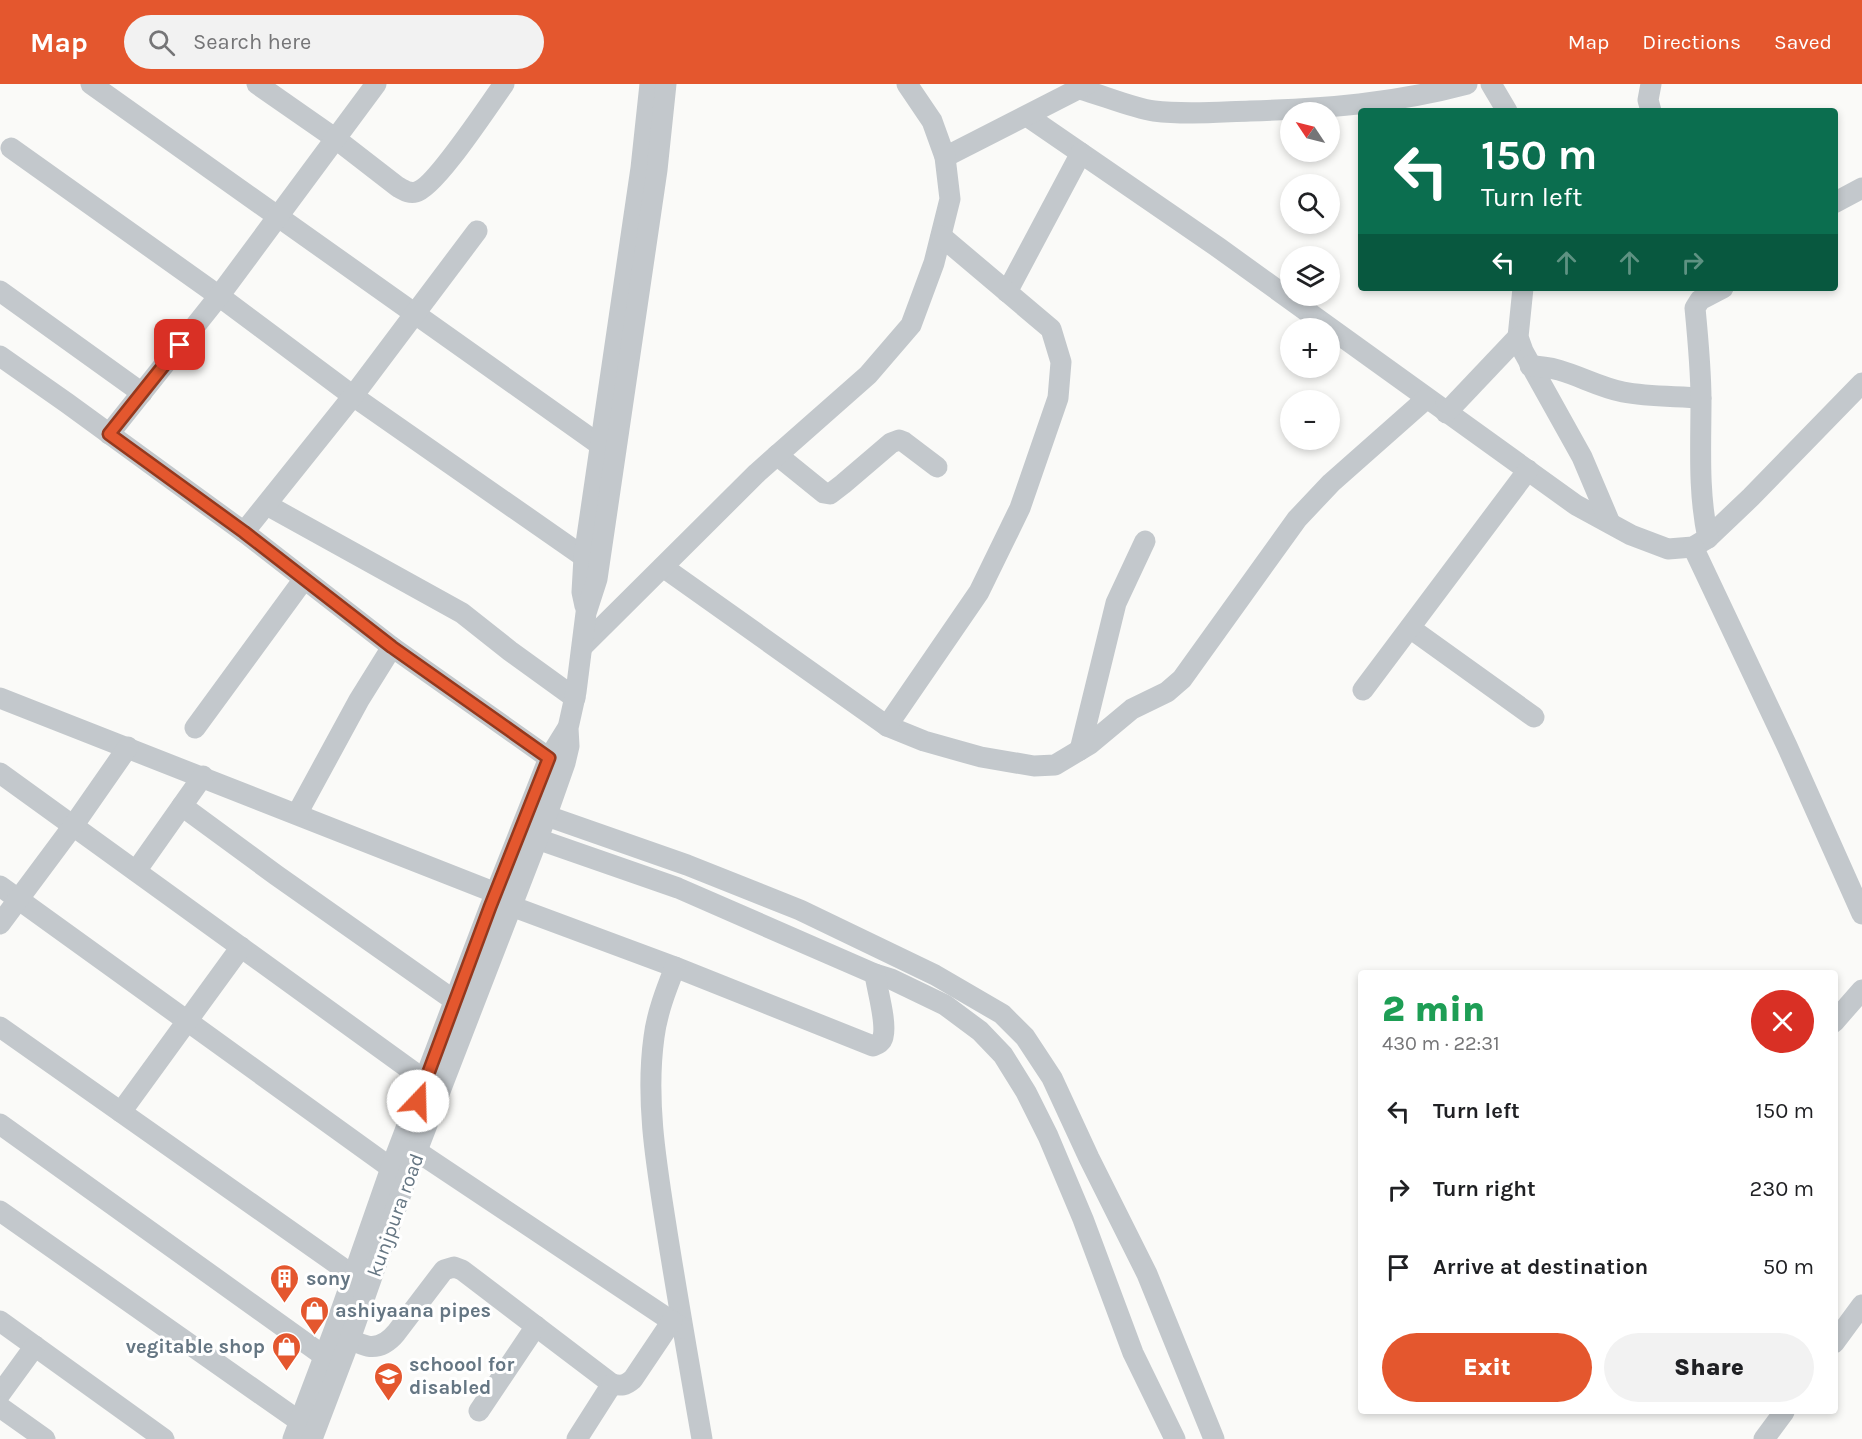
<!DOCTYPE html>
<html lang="en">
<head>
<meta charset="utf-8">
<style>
  :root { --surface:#fff; --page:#f2f2f2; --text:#202124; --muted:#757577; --accent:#e4572e }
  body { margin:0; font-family:Karla,sans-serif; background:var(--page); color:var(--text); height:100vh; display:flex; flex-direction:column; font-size:22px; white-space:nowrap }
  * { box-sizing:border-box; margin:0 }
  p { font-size:20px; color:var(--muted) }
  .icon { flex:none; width:33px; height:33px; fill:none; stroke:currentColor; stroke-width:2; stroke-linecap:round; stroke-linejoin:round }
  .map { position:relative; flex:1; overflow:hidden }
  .details { position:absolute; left:1358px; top:886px; width:480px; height:444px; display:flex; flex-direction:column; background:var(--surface); border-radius:6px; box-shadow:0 3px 9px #0003 }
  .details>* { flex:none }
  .top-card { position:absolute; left:1358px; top:24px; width:480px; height:183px; border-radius:6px; box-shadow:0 3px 9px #0003; background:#0b6e4f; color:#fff; overflow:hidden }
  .needle { width:39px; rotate:305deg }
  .buttons { position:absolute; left:1280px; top:18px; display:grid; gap:12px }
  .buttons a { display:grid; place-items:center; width:60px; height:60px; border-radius:50%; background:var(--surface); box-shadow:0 3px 9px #0003; font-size:30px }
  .pin { position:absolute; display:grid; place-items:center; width:51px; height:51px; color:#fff; margin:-26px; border-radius:12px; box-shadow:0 3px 9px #0006 }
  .me { position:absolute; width:66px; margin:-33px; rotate:21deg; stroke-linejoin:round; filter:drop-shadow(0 0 4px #0008) }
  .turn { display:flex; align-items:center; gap:21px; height:126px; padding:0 24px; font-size:27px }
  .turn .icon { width:78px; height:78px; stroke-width:2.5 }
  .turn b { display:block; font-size:42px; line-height:51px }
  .lanes { display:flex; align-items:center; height:57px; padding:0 24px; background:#0003; justify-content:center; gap:30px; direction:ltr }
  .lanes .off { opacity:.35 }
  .round { display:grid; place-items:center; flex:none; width:63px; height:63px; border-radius:32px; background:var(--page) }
  .head { display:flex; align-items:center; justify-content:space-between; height:102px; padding:0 24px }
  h1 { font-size:36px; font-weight:800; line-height:45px; color:#1e9e55 }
  .primary-button { display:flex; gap:12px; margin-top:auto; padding:12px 24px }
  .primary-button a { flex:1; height:69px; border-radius:36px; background:var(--accent); color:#fff; font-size:24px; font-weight:800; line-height:69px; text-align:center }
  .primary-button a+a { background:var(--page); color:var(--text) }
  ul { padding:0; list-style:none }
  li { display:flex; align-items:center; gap:18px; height:78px; padding:0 24px }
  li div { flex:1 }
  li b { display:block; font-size:22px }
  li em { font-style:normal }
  header { display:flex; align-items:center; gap:36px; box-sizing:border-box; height:84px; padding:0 30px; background:var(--accent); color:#fff }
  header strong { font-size:28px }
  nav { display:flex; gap:33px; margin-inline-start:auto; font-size:21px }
  .search { width:420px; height:54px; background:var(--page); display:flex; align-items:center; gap:15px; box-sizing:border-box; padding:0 21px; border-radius:33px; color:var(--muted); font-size:22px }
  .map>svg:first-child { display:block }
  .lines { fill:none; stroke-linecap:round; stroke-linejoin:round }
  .minor { stroke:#c3c8cc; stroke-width:21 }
  .route-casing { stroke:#94391e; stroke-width:15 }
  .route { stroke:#e4572e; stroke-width:10 }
  .labels { text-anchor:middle; stroke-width:6; stroke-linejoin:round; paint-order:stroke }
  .street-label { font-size:20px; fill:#657683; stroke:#fff }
  .poi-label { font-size:20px; font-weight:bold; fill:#657683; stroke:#fff; text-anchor:start }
</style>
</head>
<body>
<header>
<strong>Map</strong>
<div class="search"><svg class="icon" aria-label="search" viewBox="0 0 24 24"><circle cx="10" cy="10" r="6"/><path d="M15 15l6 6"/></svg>Search here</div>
<nav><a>Map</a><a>Directions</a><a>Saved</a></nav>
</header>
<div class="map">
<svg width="1862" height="1355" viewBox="0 0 1862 1355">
  <rect width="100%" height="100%" fill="#fafaf8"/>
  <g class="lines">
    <!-- minor -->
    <g class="minor">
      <polyline points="91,0 600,361"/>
      <path d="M257,0L336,55L398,103C404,106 409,110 416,108C435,104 490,19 504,0"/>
      <polyline points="1491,0 1507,27"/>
      <polyline points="1651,0 1648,16 1651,27"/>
      <path d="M1080,5C1102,11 1132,24 1154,27C1186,31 1219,28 1250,27C1324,25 1396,19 1467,0"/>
      <polyline points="1027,32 1219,164 1576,421 1631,451 1668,465 1693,463 1708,454 1751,413 1862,299"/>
      <polyline points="11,64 219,212 353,312 584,473"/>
      <polyline points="945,73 1088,0"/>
      <polyline points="1834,119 1862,104"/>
      <polyline points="1523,204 1518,253 1523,267 1582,373 1610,439"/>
      <polyline points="0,207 142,309"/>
      <polyline points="1007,208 1081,69"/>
      <polyline points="0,272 67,319 244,448 392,563 549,674"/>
      <path d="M1530,282C1566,282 1589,301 1623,308C1648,313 1675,312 1701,314"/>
      <polyline points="1446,329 1518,253"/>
      <polyline points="109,350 219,212 376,0"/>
      <polyline points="777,371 824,409 830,410 843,400 891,359 899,356 904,358 937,383"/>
      <polyline points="267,421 462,529 510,567 575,614"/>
      <polyline points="244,448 353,312 477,147"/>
      <path d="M1708,454C1698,408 1701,363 1701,316C1701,286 1698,255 1695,224L1700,216L1723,204"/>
      <polyline points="1693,463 1787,662 1862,830"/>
      <polyline points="663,483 887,642 924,657 981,673 1034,682 1055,681 1090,660 1132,625 1167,608 1182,595 1297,435 1331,399 1426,315"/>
      <polyline points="585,522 582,508 584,473 641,84 650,0"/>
      <polyline points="1410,544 1534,633"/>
      <polyline points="583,562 757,389 868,291 911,241 934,179 950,115 945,73 932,37 907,0"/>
      <polyline points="1363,606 1528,386"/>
      <polyline points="0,614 496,809"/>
      <polyline points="887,642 979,508 1020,424 1058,314 1061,278 1051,245 941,152"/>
      <polyline points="195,644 304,495"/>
      <polyline points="1080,666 1116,519 1145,457"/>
      <polyline points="0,689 426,997"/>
      <polyline points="182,722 276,791 455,917"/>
      <polyline points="530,726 687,781 800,826 935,891 1002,930 1025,953 1052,994 1089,1074 1147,1190 1214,1355"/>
      <polyline points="297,730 359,616 392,563"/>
      <polyline points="520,749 678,804 875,890 891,895 945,921 980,947 1003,971 1026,1008 1048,1052 1083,1135 1133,1269 1175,1355"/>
      <polyline points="136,787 203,692"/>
      <polyline points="0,802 391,1084"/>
      <path d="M511,822L675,883L873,962C878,960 882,958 883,953C887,938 877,906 875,890"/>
      <polyline points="0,840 73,742 128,663"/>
      <path d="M675,883C666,906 657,929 654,953C645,1018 657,1084 667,1148C678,1217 690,1286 702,1355"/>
      <polyline points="1834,938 1862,906"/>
      <polyline points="0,943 354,1192"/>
      <polyline points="121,1028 241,863"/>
      <polyline points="0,1040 324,1272"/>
      <polyline points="406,1060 682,1244"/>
      <polyline points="0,1127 299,1337"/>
      <polyline points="0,1237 164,1355"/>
      <path d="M338,1246C359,1262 377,1272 396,1249L444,1186L454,1183L462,1186L612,1300L577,1355"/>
      <polyline points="1834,1259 1862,1221"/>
      <path d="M612,1300C621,1302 625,1302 633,1295L672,1237"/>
      <polyline points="0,1310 35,1262"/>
      <polyline points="0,1323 45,1355"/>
      <polyline points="479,1327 536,1242"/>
      <polyline points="293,1355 335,1244 391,1084 490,823 549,674 567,645"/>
      <polyline points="312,1355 350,1255 408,1090 546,733 565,679 569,662 568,644 576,608 586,529 597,495 657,86 666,0"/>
      <polyline points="1764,1355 1784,1328"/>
    </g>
  </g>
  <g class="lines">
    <defs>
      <polyline id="route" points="180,261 109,350 244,448 392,563 549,674 490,823 418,1017"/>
    </defs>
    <!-- route casing -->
    <use href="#route" class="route-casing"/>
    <!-- route -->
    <use href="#route" class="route"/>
  </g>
  <!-- icons -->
  <defs>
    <symbol id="building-pin" viewBox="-11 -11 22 30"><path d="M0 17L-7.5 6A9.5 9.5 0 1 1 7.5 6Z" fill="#e4572e" stroke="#fff"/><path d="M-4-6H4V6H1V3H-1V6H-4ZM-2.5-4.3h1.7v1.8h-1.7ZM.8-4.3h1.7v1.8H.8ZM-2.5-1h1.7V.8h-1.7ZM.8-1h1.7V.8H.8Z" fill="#fff"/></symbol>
    <symbol id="shop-pin" viewBox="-11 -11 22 30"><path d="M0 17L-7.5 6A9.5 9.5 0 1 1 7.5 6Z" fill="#e4572e" stroke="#fff"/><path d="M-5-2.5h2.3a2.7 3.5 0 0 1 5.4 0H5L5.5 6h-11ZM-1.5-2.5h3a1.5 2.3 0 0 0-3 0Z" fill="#fff"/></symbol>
    <symbol id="school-pin" viewBox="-11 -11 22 30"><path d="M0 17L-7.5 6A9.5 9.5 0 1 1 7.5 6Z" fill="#e4572e" stroke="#fff"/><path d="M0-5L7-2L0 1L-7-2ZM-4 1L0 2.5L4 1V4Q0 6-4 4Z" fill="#fff"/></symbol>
  </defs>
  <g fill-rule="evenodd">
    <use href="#building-pin" x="268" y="1178" width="33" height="45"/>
    <use href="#shop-pin" x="298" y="1210" width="33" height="45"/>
    <use href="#shop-pin" x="270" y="1246" width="33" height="45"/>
    <use href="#school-pin" x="372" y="1276" width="33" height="45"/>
  </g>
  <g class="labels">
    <!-- street labels -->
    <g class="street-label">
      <text transform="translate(395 1131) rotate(-70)" y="7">kunjpura road</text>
    </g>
    <!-- poi labels -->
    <g class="poi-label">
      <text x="306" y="1201">sony</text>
      <text x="335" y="1233">ashiyaana pipes</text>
      <text x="265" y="1269" text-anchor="end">vegitable shop</text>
      <text x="409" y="1287">schoool for<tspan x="409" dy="23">disabled</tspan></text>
    </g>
  </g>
</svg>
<div class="buttons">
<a><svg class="needle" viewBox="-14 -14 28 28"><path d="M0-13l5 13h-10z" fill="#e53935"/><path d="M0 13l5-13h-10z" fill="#757577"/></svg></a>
<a><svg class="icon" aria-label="search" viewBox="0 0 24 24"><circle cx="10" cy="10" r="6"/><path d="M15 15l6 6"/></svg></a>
<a><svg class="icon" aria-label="layers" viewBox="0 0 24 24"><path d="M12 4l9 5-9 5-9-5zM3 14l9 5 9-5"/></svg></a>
<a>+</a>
<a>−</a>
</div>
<div class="pin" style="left:180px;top:261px;background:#d93025"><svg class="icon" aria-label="arrive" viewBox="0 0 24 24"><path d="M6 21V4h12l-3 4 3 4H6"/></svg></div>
<svg class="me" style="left:418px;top:1017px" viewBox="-20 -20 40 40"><circle r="19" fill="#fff"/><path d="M0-13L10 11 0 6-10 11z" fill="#e4572e"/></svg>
<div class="top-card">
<div class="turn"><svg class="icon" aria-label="left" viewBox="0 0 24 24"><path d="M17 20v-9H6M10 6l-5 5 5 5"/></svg><div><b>150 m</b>Turn left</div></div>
<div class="lanes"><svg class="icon" aria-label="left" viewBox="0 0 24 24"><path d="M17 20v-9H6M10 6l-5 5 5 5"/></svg><svg class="icon off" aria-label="ahead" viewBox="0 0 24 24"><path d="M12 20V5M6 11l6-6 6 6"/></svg><svg class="icon off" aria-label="ahead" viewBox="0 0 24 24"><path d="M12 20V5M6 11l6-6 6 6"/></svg><svg class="icon off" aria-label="right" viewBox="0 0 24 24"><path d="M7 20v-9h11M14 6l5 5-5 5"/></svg></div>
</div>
<section class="details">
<div class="head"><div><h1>2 min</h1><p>430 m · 22:31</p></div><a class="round" style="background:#d93025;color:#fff"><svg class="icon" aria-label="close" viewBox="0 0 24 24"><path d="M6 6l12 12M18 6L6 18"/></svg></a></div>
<ul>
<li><svg class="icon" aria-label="left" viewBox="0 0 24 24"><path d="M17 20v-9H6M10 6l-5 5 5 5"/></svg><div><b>Turn left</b></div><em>150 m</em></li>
<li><svg class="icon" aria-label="right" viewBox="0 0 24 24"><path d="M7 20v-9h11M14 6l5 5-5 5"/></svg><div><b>Turn right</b></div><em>230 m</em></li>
<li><svg class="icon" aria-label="arrive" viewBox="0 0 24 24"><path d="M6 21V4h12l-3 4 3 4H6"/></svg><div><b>Arrive at destination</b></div><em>50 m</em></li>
</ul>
<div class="primary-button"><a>Exit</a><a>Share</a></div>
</section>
</div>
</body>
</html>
